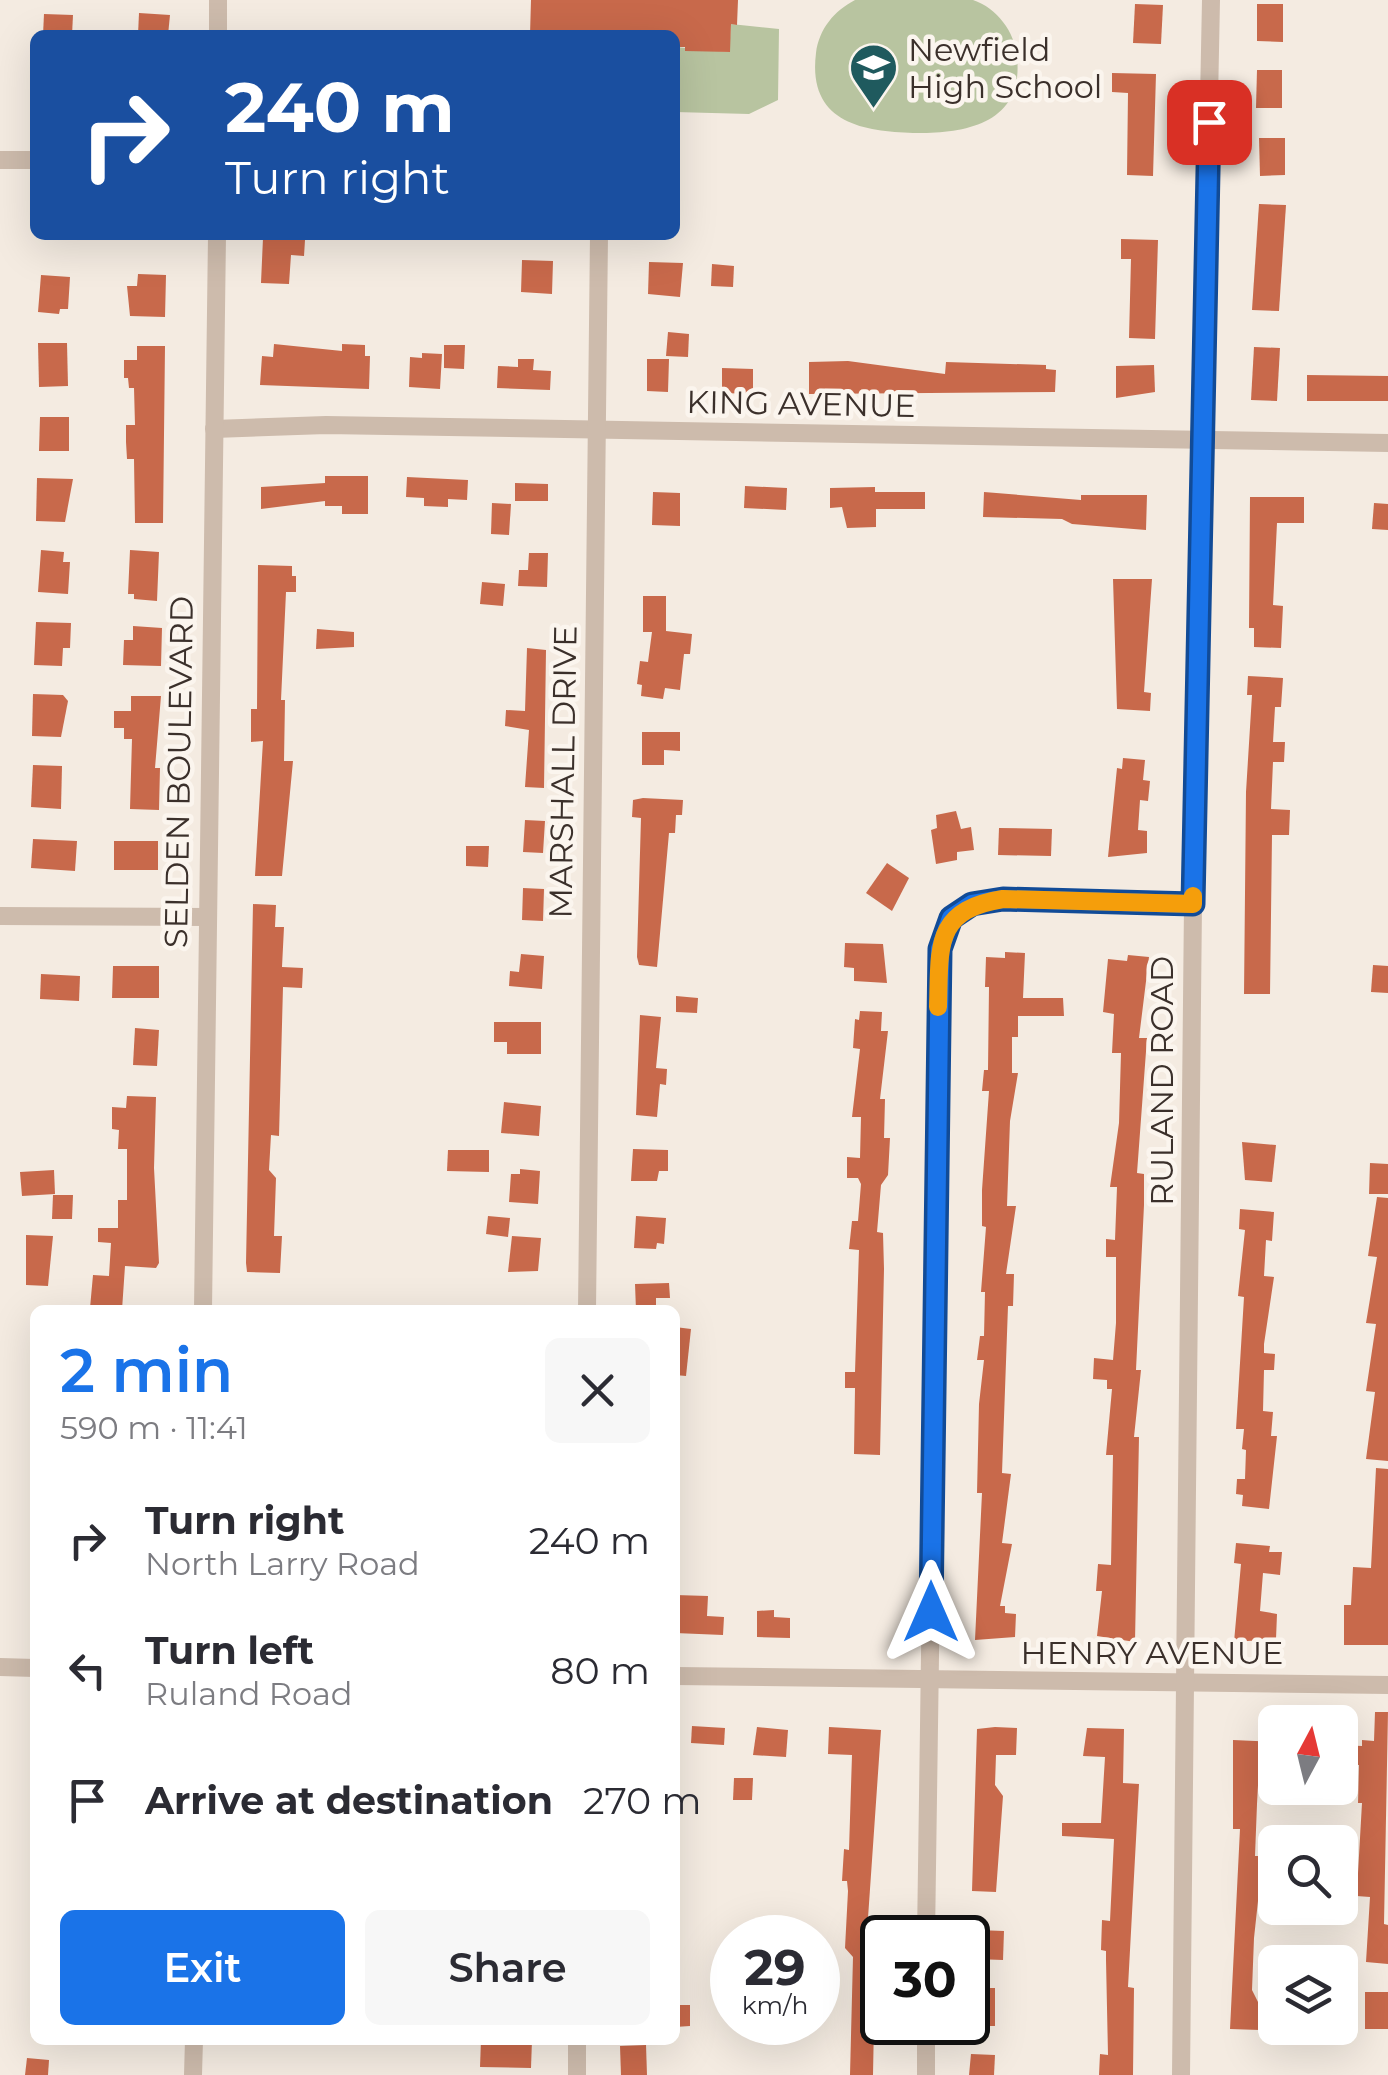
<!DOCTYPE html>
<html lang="en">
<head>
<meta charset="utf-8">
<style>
  :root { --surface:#fff; --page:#f7f7f7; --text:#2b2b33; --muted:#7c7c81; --accent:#1a73e8 }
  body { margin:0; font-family:Montserrat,sans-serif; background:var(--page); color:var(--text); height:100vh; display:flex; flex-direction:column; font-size:38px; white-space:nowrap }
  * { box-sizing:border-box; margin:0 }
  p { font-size:32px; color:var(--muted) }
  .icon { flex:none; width:55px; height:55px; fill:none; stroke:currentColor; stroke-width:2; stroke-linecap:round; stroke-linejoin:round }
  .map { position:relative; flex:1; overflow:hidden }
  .drawer { position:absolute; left:30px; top:1305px; width:650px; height:740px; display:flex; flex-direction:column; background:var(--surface); border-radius:15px; box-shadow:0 10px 40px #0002 }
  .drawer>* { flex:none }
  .top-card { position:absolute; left:30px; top:30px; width:650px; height:210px; border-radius:15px; box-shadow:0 10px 40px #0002; background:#1a4fa0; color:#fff; overflow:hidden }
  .needle { width:65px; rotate:7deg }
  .fabs { position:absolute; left:1258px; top:1705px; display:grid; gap:20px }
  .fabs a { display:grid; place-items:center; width:100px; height:100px; border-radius:15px; background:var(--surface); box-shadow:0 10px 40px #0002; font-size:50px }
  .speed { position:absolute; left:710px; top:1915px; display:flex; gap:20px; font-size:50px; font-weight:700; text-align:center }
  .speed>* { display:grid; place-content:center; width:130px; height:130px; border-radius:50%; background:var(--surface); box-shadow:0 10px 40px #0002; line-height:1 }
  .speed small { font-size:25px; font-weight:400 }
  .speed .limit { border:5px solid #111; border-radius:15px; background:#fff; color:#111 }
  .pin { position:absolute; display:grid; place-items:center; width:85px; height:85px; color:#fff; margin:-42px; border-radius:20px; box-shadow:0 5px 15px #0006 }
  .me { position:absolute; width:110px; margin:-55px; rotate:0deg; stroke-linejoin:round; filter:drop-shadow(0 0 8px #0008) }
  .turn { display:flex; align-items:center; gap:35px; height:210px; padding:0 30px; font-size:45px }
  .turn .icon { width:130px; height:130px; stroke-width:2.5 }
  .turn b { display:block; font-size:70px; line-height:85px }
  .round { display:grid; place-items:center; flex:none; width:105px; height:105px; border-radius:15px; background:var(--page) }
  .head { display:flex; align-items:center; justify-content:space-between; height:170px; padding:0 30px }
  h1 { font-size:60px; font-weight:600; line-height:75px; color:var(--accent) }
  .cta { display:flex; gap:20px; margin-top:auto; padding:20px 30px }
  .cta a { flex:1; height:115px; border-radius:15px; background:var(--accent); color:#fff; font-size:40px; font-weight:600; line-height:115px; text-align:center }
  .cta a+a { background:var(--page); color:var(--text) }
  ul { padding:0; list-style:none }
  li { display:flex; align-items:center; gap:30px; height:130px; padding:0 30px }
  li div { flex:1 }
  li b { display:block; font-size:38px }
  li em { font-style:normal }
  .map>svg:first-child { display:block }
  .green { fill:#b8c4a0 }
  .building { fill:#c8694b }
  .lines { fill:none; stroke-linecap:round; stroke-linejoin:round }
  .minor { stroke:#cdbbac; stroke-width:18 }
  .route-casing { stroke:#114b97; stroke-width:25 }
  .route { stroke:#1a73e8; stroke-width:18 }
  .slow { stroke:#f59e0b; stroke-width:18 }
  .labels { text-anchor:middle; stroke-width:9; stroke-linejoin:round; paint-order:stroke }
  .poi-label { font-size:32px; fill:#3b302b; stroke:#fbf5ee; text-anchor:start }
  .street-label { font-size:32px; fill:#3b302b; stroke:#fbf5ee }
</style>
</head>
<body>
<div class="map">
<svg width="1388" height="2075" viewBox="0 0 1388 2075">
  <rect width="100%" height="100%" fill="#f4ebe1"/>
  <!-- green -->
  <g class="green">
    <path d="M855,0H973C997,8 1015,32 1017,57C1024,122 968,133 918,133C865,132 807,124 816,53C819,29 834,11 855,0Z"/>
    <polygon points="731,24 779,29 778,100 749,114 675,112 675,47 729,52"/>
  </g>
  <!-- building -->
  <g class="building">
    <polygon points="531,0 738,0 737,25 731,24 730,52 685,51 685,47 675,47 675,35 530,35"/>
    <polygon points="1135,4 1163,5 1161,44 1133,43"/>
    <polygon points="1257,4 1283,4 1283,42 1257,41"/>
    <polygon points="139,13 170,15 168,35 138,35"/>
    <polygon points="44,14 73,15 72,35 43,35"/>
    <polygon points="1257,70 1282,70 1282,108 1256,108"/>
    <polygon points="1112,73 1156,74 1153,176 1127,175 1128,93 1112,92"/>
    <polygon points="1259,138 1285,138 1285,175 1260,176"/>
    <polygon points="1259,204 1286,205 1279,311 1252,310"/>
    <polygon points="263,238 305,240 304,256 291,255 289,284 261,283"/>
    <polygon points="1121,239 1158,240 1155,339 1129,338 1131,259 1121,259"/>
    <polygon points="522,260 553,261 552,294 521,292"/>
    <polygon points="649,262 683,263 680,297 648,294"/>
    <polygon points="712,264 734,266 733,287 711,286"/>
    <polygon points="138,274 166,275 165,317 130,316 127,286 137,286"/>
    <polygon points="41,275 70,277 68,309 60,309 59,314 38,312"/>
    <polygon points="668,332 689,334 688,357 666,356"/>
    <polygon points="38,343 67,343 68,386 39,387"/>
    <polygon points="274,344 342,351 342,344 365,345 365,356 370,356 369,389 260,385 262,356 273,357"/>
    <polygon points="444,345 465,345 464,369 444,368"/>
    <polygon points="137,346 165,346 163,523 135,523 134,459 127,459 126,442 126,425 135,425 134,388 129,388 128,378 124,378 124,360 137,360"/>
    <polygon points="1254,347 1280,348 1277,401 1251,400"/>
    <polygon points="422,353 442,354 440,389 409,387 410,357 422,358"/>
    <polygon points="518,359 534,359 533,370 551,371 550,390 497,388 498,366 518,367"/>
    <polygon points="647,359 669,359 668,392 647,391"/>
    <polygon points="848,361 945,374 946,362 1046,365 1046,369 1056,370 1055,392 809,394 809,362"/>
    <polygon points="1154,365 1155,392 1116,398 1116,366"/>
    <polygon points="722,368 753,369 753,394 722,393"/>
    <polygon points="1307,375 1388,376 1388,401 1307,401"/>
    <polygon points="40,417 69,417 69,451 39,451"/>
    <polygon points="325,476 368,476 368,514 342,514 342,506 325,506 325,501 261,509 261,487 325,483"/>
    <polygon points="407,477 468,480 467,500 448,499 448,507 424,506 424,498 406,497"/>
    <polygon points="37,478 73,479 65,522 36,521"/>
    <polygon points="515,483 548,484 548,501 515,501"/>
    <polygon points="745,486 787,488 786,510 744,508"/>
    <polygon points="875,487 875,492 925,492 925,509 876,509 876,527 847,528 842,507 830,508 830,488"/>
    <polygon points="653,492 680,493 680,526 652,525"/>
    <polygon points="984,492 1081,500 1081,495 1147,495 1146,530 1072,524 1062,519 983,517"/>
    <polygon points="1250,497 1304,497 1304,523 1277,523 1273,605 1283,606 1281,648 1254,647 1254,628 1249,628"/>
    <polygon points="492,503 511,504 509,535 491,534"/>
    <polygon points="1374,503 1388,504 1388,530 1372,529"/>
    <polygon points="41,550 64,552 63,562 70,562 68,594 38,592"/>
    <polygon points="130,550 159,552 157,601 134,599 134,594 128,594"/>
    <polygon points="529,553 548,553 547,587 518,586 519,570 528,570"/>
    <polygon points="258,565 292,566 292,576 296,576 296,592 286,592 281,700 285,700 284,761 293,761 282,876 255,876 263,741 251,742 251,709 257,709"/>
    <polygon points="1113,579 1152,579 1144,692 1151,693 1150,711 1117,709"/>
    <polygon points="482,582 505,584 503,606 480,604"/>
    <polygon points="643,596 666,596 666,631 692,634 690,654 684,654 680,690 665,688 663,699 641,696 642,685 637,684 640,661 648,662 652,632 643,632"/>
    <polygon points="36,622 71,623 70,648 63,648 62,666 34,665"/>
    <polygon points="133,626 162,628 161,666 123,665 124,640 133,640"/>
    <polygon points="317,629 354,632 354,647 316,649"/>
    <polygon points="527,648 546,650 544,788 525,787 529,730 505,726 506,710 525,711"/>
    <polygon points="1248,676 1283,678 1281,707 1275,707 1273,742 1285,742 1284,762 1273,762 1271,809 1290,810 1289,835 1272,835 1270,994 1244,994 1246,792 1252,695 1247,695"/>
    <polygon points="33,694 63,695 68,701 61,737 32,736"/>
    <polygon points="131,696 161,696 155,768 160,768 159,810 130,809 132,739 124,739 124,728 114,728 114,711 131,711"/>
    <polygon points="642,732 680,732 680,751 664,750 664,765 642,765"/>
    <polygon points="1123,758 1145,760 1143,780 1150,781 1148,801 1140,800 1138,830 1147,831 1147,853 1108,857 1117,768 1122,769"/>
    <polygon points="33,765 62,766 61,809 31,807"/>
    <polygon points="643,798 683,800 682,815 676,815 675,833 669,833 657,967 639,965 637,957 641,818 632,817 633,800"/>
    <polygon points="956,811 961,829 971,827 974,850 957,852 957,860 936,864 931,830 937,828 936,815"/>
    <polygon points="525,820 545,821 543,853 523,852"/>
    <polygon points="999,828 1052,829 1051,856 998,855"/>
    <polygon points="33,839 77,841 75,871 31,868"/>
    <rect x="114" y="841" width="44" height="29"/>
    <polygon points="466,846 489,846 488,867 466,866"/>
    <polygon points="887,863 909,878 892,911 866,893"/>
    <polygon points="523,888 544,889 543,921 522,920"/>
    <polygon points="253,904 276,905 275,927 284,927 282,967 303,968 302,988 283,987 279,1136 271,1135 269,1170 276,1178 274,1236 282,1236 280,1273 247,1272 246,1263"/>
    <polygon points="845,943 883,944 887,983 854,981 854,968 844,967"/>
    <polygon points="1005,952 1025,953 1023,998 1063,998 1064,1016 1018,1016 1018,1037 1012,1037 1012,1073 1018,1073 1010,1121 1007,1206 1016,1206 1006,1274 1014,1274 1013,1306 1008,1306 1002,1473 1011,1474 1002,1543 1012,1544 1000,1606 1005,1606 1005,1613 1016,1614 1015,1637 975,1640 982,1493 977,1493 979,1404 984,1360 977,1360 980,1336 984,1336 985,1292 981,1292 986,1227 982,1226 982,1190 989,1091 982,1091 984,1070 988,1070 989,987 985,987 986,957 1005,958"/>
    <polygon points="521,954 544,956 542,989 509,986 510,971 519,972"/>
    <polygon points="1128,955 1149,957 1139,1038 1147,1038 1137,1173 1144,1174 1144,1205 1136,1370 1141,1370 1134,1437 1139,1437 1135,1642 1097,1636 1102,1591 1096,1591 1098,1564 1111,1565 1113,1455 1106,1455 1112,1389 1107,1389 1107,1380 1093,1379 1094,1358 1113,1360 1116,1323 1116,1257 1106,1257 1106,1239 1115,1240 1117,1187 1110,1187 1119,1123 1121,1053 1112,1053 1114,1014 1103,1012 1108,959 1127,961"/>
    <polygon points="1373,965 1388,966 1388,993 1371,992"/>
    <polygon points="113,966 159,966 159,998 112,998"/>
    <polygon points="41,974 80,976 79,1001 40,999"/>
    <polygon points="676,996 698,998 697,1013 676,1012"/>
    <polygon points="860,1011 882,1012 881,1031 888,1031 880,1099 885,1099 884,1138 890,1138 888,1175 881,1185 877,1232 883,1233 884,1269 880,1455 854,1454 855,1388 845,1388 845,1372 855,1372 859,1250 849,1249 852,1221 858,1221 861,1184 858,1178 847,1178 847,1157 860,1158 861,1117 852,1117 860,1049 853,1048 855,1019 859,1020"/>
    <polygon points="640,1015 661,1017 656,1068 667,1069 666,1085 660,1084 657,1117 636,1115"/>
    <polygon points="494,1022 541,1022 541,1054 507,1054 507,1042 494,1042"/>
    <polygon points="135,1028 159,1030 157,1066 133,1065"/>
    <polygon points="127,1096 156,1097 154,1168 159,1263 156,1268 125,1266 122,1310 90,1308 93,1275 109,1276 111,1243 98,1242 98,1228 118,1228 118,1200 127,1200 127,1149 118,1149 119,1130 112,1129 112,1107 126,1108"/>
    <polygon points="504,1102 541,1106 539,1136 501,1133"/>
    <polygon points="1242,1142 1276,1145 1272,1182 1245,1180"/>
    <polygon points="633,1149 668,1150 668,1171 659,1171 657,1181 631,1181"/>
    <polygon points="448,1150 489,1150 489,1172 447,1171"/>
    <polygon points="1370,1163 1388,1164 1388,1194 1369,1194"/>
    <polygon points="520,1169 540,1171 538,1204 509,1202 511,1174 520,1174"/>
    <polygon points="54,1170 55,1194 22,1196 20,1172"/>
    <polygon points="53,1195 73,1195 72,1219 52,1219"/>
    <polygon points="1377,1197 1388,1198 1388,1461 1366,1459 1375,1392 1366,1391 1376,1324 1366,1323 1377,1257 1368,1256"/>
    <polygon points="1240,1209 1274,1212 1272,1241 1266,1240 1264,1276 1274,1277 1264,1344 1264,1353 1275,1354 1274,1370 1264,1370 1263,1411 1273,1412 1271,1436 1277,1436 1269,1509 1242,1506 1243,1495 1236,1494 1237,1479 1245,1479 1246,1450 1242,1449 1244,1429 1236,1429 1244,1297 1238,1296 1245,1230 1239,1229"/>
    <polygon points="488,1216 510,1218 508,1237 486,1234"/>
    <polygon points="636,1216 666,1218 664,1244 657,1243 656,1249 634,1248"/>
    <polygon points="26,1235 53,1236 48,1286 26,1285"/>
    <polygon points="512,1236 541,1238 538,1271 508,1272"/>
    <polygon points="669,1283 670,1298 656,1298 656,1310 636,1310 635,1284"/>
    <polygon points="675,1327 691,1329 686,1376 675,1375"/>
    <polygon points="1376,1468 1388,1469 1388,1645 1344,1645 1344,1605 1351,1605 1353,1567 1371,1568"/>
    <polygon points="1236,1543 1270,1546 1269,1552 1282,1552 1280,1575 1263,1573 1260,1611 1277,1614 1276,1639 1234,1642 1241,1564 1234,1563"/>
    <polygon points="675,1595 708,1596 707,1616 724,1617 723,1635 675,1633"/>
    <polygon points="774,1610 774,1617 790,1618 790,1638 757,1637 757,1611"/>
    <polygon points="1375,1712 1388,1712 1384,1924 1388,1925 1388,1964 1366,1962 1370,1897 1343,1895 1344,1872 1358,1873 1362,1803 1358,1803 1359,1765 1340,1764 1340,1745 1362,1746 1362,1740 1374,1741"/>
    <polygon points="692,1726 725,1728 724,1745 691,1743"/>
    <polygon points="757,1727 788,1730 786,1757 753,1755"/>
    <polygon points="829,1727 881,1730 868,1918 876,1919 873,2075 850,2075 853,1957 845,1948 848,1891 847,1881 842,1881 844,1849 849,1850 852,1755 828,1754"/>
    <polygon points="995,1727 1017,1728 1016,1755 996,1755 995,1785 1003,1796 996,1892 972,1891 977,1729"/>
    <polygon points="1087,1728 1124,1729 1123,1783 1139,1784 1128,1987 1134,1988 1133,2075 1099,2075 1100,2054 1108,2055 1106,1960 1106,1951 1101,1950 1102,1920 1110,1921 1114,1839 1062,1836 1062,1823 1101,1823 1105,1757 1083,1756"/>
    <polygon points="1233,1740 1275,1742 1274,1768 1259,1767 1257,1804 1255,1856 1261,1856 1261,1865 1267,1866 1265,1902 1258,1901 1254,1938 1252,1990 1260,2006 1260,2030 1230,2029 1240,1829 1233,1829"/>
    <polygon points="734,1778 753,1778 752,1800 733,1800"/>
    <polygon points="977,1930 1004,1931 1003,1960 975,1959"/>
    <rect x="970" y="1988" width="25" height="38"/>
    <rect x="1365" y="1992" width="23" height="37"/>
    <polygon points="675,2005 690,2005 690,2026 675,2027"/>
    <polygon points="481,2040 532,2040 531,2068 480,2067"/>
    <polygon points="646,2045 647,2075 621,2075 620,2046"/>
    <polygon points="971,2054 995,2055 994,2075 969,2075"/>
    <polygon points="27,2058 49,2060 48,2075 25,2075"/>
  </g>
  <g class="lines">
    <!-- minor -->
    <g class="minor">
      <polyline points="218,35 218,0"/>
      <polyline points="0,160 35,160"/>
      <polyline points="214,429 326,425 1388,443"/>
      <polyline points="0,916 207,917"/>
      <polyline points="203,1310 217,235"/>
      <polyline points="587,1310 599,235"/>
      <polyline points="0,1667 35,1668"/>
      <polyline points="675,1676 1388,1685"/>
      <path d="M926,1938L940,949C954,910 961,905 1003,899L1193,904"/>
      <polyline points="926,2022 926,2075"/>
      <polyline points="193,2075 194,2040"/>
      <polyline points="577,2075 577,2040"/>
      <polyline points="1181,2075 1193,904 1211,0"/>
    </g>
  </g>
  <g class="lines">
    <defs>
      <polyline id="route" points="931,1612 940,949 951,918 972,904 1003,899 1193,904 1209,122"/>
    </defs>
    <!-- route casing -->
    <use href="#route" class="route-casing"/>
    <!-- route -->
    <use href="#route" class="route"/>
    <!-- slow -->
    <path class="slow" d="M938,1007C940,947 933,910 1003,899L1193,904V896"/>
  </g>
  <!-- icons -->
  <defs>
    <symbol id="school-pin" viewBox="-11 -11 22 30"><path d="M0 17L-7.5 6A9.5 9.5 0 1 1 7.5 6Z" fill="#1f5a5e" stroke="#fbf5ee"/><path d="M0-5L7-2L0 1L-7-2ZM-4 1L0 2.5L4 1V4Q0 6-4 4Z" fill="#fff"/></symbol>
  </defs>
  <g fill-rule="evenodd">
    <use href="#school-pin" x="846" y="40" width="55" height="75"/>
  </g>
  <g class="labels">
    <!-- poi labels -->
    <g class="poi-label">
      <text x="908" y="61">Newfield<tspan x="908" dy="37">High School</tspan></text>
    </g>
    <!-- street labels -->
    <g class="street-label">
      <text transform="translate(801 404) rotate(1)" y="11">KING AVENUE</text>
      <text transform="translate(179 772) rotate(-89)" y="11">SELDEN BOULEVARD</text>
      <text transform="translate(563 772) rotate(-89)" y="11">MARSHALL DRIVE</text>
      <text transform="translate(1162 1081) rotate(-90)" y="11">RULAND ROAD</text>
      <text x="1152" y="1664">HENRY AVENUE</text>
    </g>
  </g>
</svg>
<div class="fabs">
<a><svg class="needle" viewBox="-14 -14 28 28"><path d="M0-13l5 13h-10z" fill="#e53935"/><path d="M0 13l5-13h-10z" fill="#7c7c81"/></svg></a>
<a><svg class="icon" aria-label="search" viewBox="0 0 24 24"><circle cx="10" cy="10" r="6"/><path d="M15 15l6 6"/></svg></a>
<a><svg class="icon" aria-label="layers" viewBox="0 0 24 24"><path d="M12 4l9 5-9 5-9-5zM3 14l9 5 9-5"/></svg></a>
</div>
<div class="speed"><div>29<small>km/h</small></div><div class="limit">30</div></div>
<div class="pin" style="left:1209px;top:122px;background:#d93025"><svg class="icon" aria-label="arrive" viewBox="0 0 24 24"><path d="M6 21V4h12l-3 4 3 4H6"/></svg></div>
<svg class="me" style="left:931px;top:1612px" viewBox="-20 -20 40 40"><path d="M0-17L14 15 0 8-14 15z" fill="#1a73e8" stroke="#fff" stroke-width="4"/></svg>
<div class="top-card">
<div class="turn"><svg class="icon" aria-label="right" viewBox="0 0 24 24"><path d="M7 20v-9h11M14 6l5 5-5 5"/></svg><div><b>240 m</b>Turn right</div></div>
</div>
<section class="drawer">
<div class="head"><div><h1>2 min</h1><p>590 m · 11:41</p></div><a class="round"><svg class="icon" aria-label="close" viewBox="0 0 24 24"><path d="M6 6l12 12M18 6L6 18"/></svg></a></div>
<ul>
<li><svg class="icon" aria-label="right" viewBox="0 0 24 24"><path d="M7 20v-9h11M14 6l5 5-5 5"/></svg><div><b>Turn right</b><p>North Larry Road</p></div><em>240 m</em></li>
<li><svg class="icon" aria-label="left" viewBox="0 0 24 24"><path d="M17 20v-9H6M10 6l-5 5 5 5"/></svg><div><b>Turn left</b><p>Ruland Road</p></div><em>80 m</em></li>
<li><svg class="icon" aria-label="arrive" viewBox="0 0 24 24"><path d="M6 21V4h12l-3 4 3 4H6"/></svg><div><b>Arrive at destination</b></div><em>270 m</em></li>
</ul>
<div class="cta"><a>Exit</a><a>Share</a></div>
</section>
</div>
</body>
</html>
